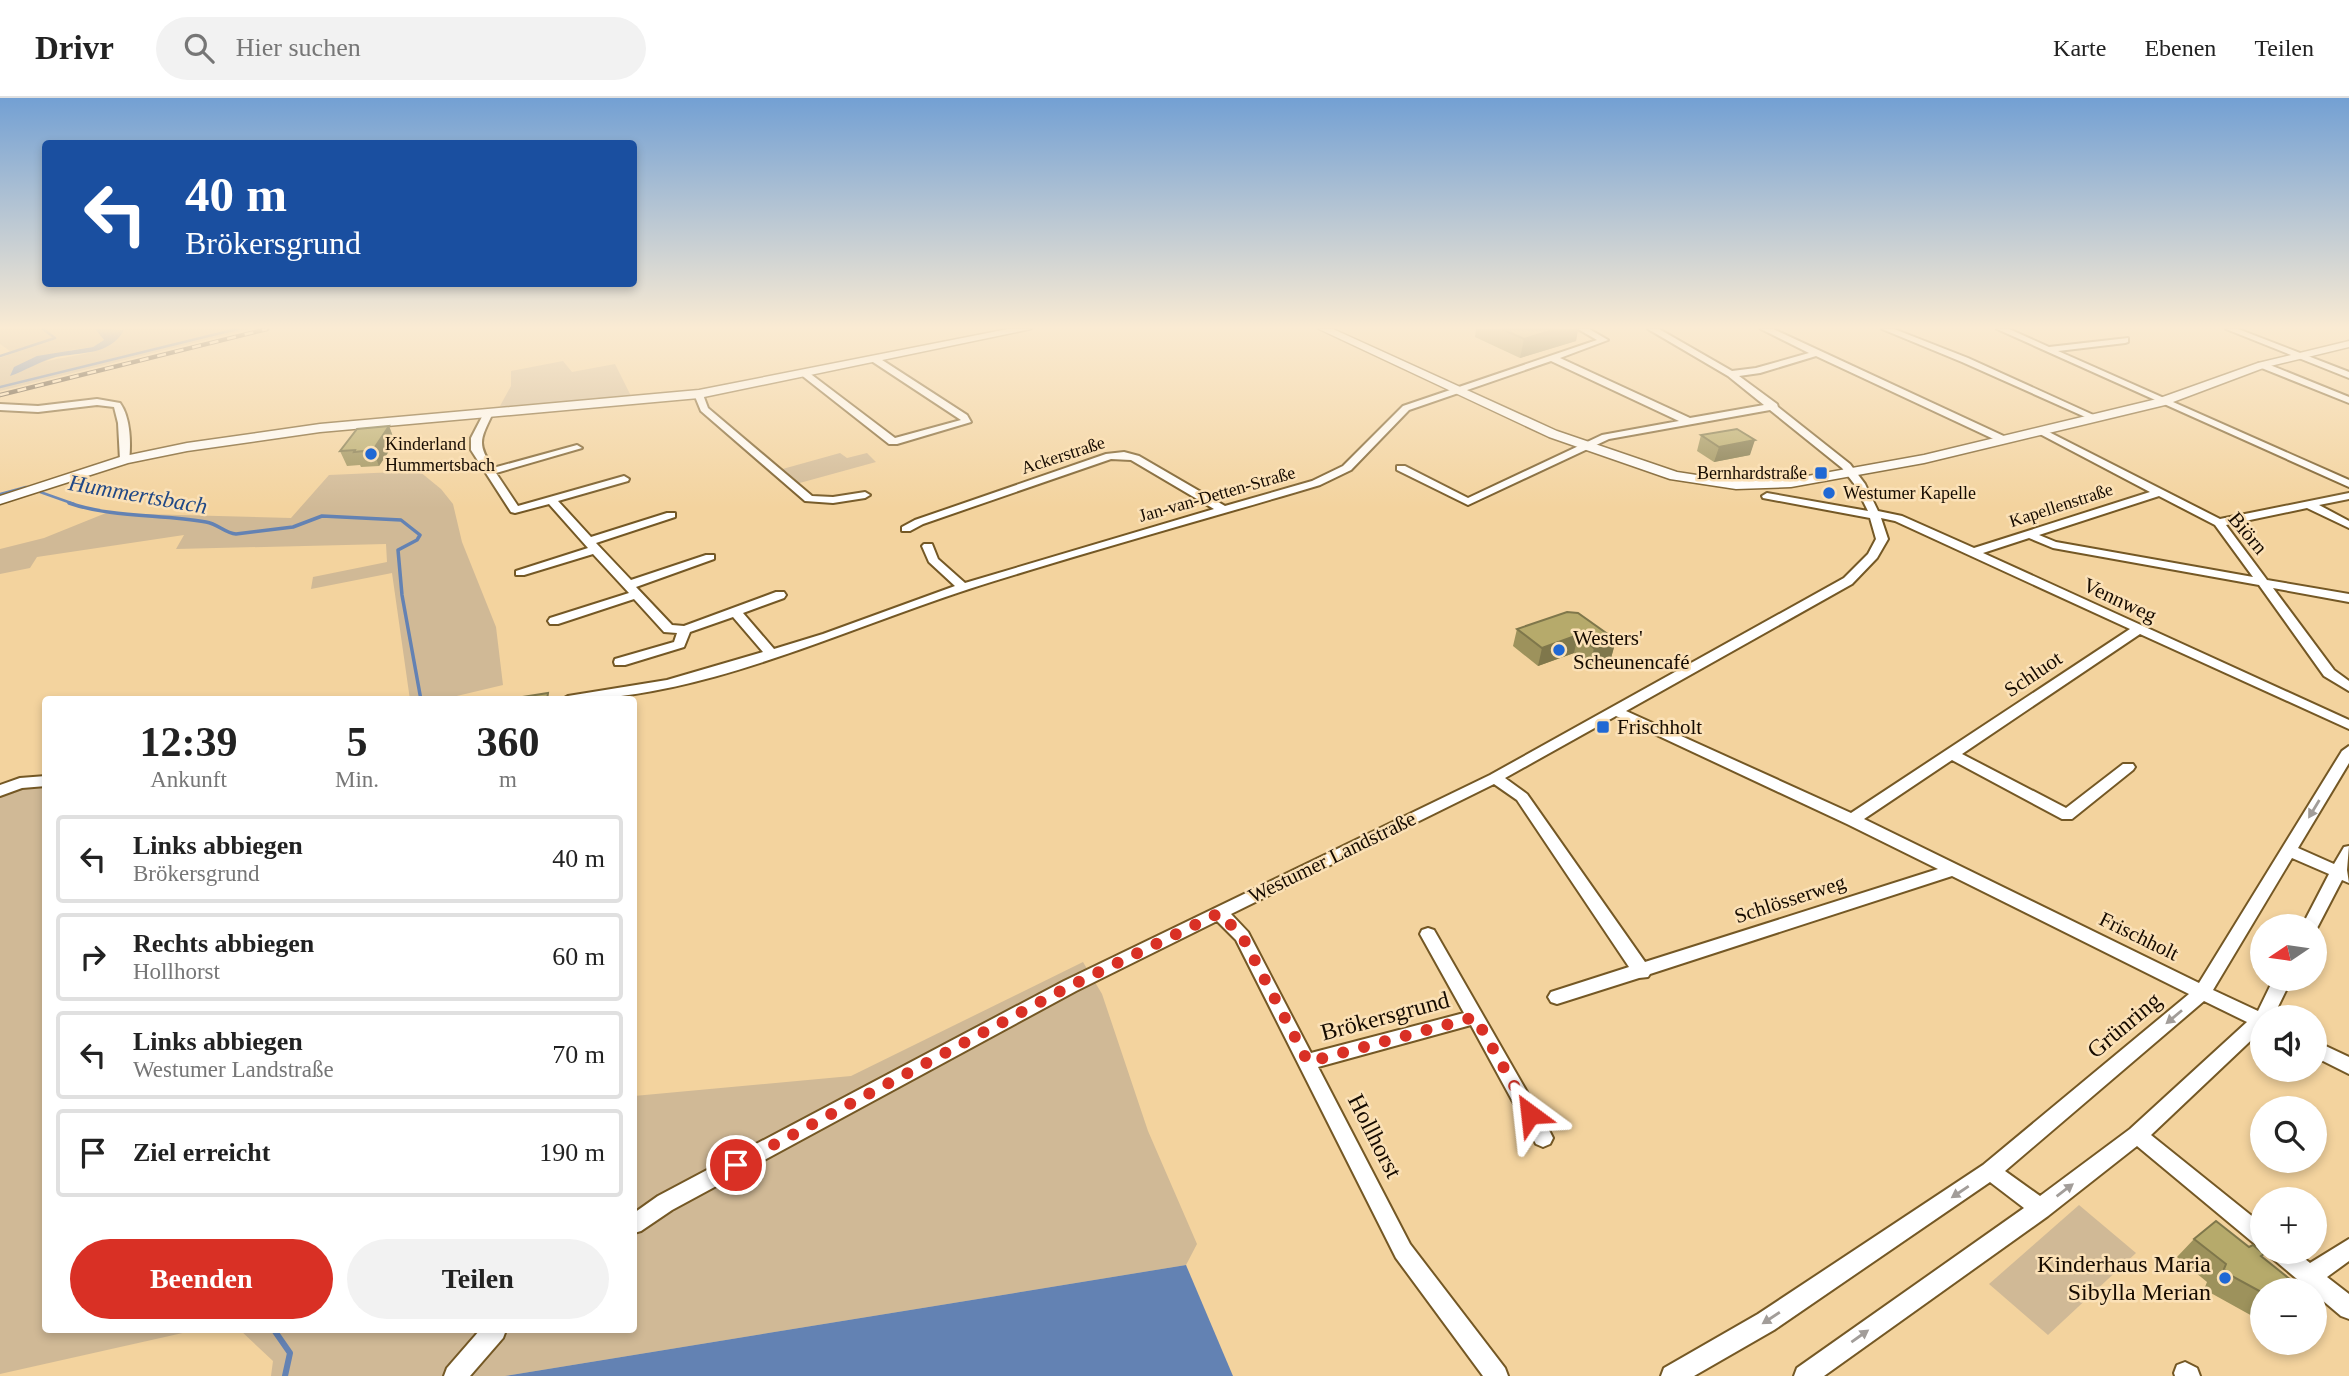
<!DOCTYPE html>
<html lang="de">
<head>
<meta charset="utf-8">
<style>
  :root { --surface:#fff; --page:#f2f2f2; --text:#222; --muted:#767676; --line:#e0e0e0; --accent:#d93025 }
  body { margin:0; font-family:Georgia,serif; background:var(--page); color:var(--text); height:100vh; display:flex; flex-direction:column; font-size:26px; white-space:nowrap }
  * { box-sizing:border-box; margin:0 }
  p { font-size:23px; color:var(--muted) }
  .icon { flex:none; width:38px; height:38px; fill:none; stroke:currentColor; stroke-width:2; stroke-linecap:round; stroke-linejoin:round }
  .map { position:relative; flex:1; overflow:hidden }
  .side { position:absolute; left:42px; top:598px; width:595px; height:637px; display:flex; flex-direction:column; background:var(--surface); border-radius:7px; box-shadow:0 4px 10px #0003 }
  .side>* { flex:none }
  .banner { position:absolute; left:42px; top:42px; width:595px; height:147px; border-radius:7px; box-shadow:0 4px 10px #0003; background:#1a4fa0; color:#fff; overflow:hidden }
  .needle { width:46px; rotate:257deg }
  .tools { position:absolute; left:2250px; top:816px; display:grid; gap:14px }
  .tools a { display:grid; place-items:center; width:77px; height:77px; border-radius:50%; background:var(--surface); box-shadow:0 4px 10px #0003; font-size:35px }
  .pin { position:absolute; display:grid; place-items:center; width:60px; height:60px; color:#fff; margin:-30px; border:4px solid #fff; border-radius:50%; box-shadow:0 2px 7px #0007 }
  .me { position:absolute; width:77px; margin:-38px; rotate:330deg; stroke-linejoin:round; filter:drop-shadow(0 0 5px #0008) }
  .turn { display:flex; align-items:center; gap:24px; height:147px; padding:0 28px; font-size:32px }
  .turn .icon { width:91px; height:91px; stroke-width:2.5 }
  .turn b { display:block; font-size:49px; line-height:60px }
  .eta { display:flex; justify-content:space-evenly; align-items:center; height:119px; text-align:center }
  .eta b { font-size:42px; font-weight:700; line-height:49px }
  .primary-button { display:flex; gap:14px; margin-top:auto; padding:14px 28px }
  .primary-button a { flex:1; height:80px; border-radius:42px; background:var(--accent); color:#fff; font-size:28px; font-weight:700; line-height:80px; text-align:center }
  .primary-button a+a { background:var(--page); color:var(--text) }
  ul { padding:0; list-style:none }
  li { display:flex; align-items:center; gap:21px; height:88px; margin:0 14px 10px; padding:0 14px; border:4px solid var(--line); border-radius:7px }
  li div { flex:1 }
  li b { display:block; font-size:26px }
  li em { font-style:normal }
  header { display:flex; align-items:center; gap:42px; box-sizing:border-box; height:98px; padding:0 35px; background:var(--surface); border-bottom:2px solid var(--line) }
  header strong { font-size:33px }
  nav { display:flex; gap:38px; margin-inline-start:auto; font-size:24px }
  .search { width:490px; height:63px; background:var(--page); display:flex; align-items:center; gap:18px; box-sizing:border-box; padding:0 24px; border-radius:38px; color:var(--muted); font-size:26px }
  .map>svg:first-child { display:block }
  .green { fill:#d0b996 }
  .water { fill:#6382b3 }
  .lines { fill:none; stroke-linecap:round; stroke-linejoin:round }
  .stream-far2 { stroke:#6382b3; stroke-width:2.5 }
  .stream-far1 { stroke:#6382b3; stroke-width:3.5 }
  .stream { stroke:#6382b3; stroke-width:6 }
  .minor-casing { stroke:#745825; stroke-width:4 }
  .tertiary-casing { stroke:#745825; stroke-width:3 }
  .minor { fill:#fff; fill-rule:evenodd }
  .tertiary { fill:#fff; fill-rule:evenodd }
  .rail-casing { stroke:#40311e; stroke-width:4.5 }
  .rail { stroke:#fbe1b7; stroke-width:2.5; stroke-dasharray:9; stroke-linecap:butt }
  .wall { fill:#9d925c }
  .shaded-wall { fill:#7f774b }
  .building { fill:#b6aa6b; stroke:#7f774b; stroke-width:2 }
  .oneway { fill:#a29d99 }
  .route { stroke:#d93025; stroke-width:12; stroke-dasharray:0 21.6 }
  .poi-dot { fill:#2068d4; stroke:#fbe1b7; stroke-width:2.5 }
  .labels { text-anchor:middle; stroke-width:5; stroke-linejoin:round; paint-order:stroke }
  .far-poi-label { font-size:18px; fill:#160b00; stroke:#fbe1b7; text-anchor:start }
  .far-street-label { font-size:18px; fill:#160b00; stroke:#fbe1b7 }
  .street-label { font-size:21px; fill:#160b00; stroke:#fbe1b7 }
  .poi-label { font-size:21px; fill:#160b00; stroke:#fbe1b7; text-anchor:start }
  .water-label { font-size:23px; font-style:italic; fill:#204886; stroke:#fbe1b7 }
  .near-street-label { font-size:24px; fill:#160b00; stroke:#fbe1b7 }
  .near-poi-label { font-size:24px; fill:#160b00; stroke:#fbe1b7; text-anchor:end }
</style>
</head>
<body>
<header>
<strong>Drivr</strong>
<div class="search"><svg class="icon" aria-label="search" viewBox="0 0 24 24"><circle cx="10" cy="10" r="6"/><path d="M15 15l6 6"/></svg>Hier suchen</div>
<nav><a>Karte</a><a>Ebenen</a><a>Teilen</a></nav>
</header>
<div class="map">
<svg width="2349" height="1278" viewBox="0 0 2349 1278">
  <rect width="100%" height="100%" fill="#f3d39e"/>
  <!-- green -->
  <g class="green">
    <path d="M0,231H95L104,242L93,249L71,252L42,265C62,257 120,257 122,231H250L0,293V260L13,255L0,246Z"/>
    <polygon points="563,263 572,274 615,266 632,300 523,310 500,308 511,288 511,273"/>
    <polygon points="840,355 847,360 867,355 876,364 796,386 779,372"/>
    <polygon points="419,373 441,391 453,406 462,444 496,529 503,587 440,602 410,602 392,475 311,491 313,479 387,464 386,446 176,451 184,437 37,459 30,470 0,476 0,451 44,440 106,415 291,420 329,377"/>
    <polygon points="45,687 46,1232 196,1232 0,1276 0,697 21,689"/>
    <polygon points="1083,864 1102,896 1148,1033 1197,1146 1186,1167 505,1278 271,1278 273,1263 240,1232 634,1232 634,998 851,978"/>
    <polygon points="2079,1107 2136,1155 2048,1237 1989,1186"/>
  </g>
  <!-- water -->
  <g class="water">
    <path d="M95,231L124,232C110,258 80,254 56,259C40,263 25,273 10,278L14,269L37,258L93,249L104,242Z"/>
    <polygon points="1186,1167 1233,1278 505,1278"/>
  </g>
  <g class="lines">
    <!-- stream-far2 -->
    <g class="stream-far2">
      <polyline points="0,258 55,240 43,231"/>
      <polyline points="0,289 237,231"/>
      <polyline points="0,396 26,389 74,406"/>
    </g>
    <!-- stream-far1 -->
    <path class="stream-far1" d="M69,405C112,420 161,416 206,424C218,426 225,435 236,436L293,429L322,418L401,422L420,437L417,442L398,452L402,497L421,602"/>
    <!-- stream -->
    <polyline class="stream" points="274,1232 290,1255 285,1278"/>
    <defs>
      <g id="minor">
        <path d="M1578,231H1589L1608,242L1560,260L1690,320L1764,307L1728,278L1648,231H1659L1732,273L1756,270L1809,255L1761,231H1773L2008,340V344H2000L1816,258L1760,275L1739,278L1777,306L1778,309L1850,366L1865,386L1878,413L1902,418L1974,450L2150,394L2038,335V331L2041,330L2220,421L2349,395V401L2319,407L2349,423V430L2307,410L2226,427L2267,482L2349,496V504L2273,490L2334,572L2349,583V593L2324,578L2259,487L2053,450L2029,440L1983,455L2349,622V631L2140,536L1962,656L2066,710L2123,666H2133L2135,669L2133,672L2072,721H2062L1952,662L1864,721L2199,885L2342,653L2349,648V665L2298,750L2334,766L2344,749L2349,748L2347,772L2349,785L2342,782L2316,832L2315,828H2302L2329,776L2292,760L2213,892L2258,913L2274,880H2292L2273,919H2263V931L2151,1037L2263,1127V1150L2256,1147L2137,1048L2048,1118L1824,1278H1794L1797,1270L2024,1110L1990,1084L1774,1232L1694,1278H1661L1664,1270L1758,1216L1983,1067L2189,896L1952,778L1650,876L1648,879L1639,880L1557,906L1551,904L1548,899L1551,894L1629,869L1517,702L1494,686L1231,816L1248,834L1311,955L1464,915L1420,836L1422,832L1428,830L1434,832L1550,1034L1553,1040L1550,1046L1543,1049L1536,1046L1471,927L1318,969L1410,1146L1505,1270L1508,1278H1483L1396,1160L1236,842L1217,823L1076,893L672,1112L641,1133L634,1135V1115L658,1098L1064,883L1490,677L1844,480L1868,456L1876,441L1870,420L1763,400L1762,398L1767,395L1868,413L1855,387L1842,370L1770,312L1609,341L1468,407L1397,372V368H1405L1468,400L1602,337L1679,323L1551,263L1409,312L1351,372L1320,387C1203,422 1085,454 969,491C839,533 700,602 561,602L568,598L667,582L763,554L733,519L690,534L684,549L625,567H615L614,564L615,561L674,544L677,535L664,534L634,501L558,526H550L548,523L550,520L629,495L593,456L524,477H516V473L588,450L549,406L515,415L511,414L471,352V340L484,315L492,317C480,342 477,346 493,370L577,347L582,350L496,375L518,408L624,378L629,381L628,383L558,403L591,439L667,415H675V419L596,445L631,482L706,457H714V461L636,489L672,527L684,528L776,494H784L786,497L784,500L743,515L774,551L823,536L955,488L929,464L922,448L924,446H932L938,461L965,485L1214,411L1131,362L1111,361L923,426L910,433H902V429L915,422L1106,356L1124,354L1139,358L1225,408L1312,383L1343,368L1403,308L1597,242ZM2159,398L2215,427L2253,479L2056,444L2039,437ZM1881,420L1895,423L2130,531L1851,715L1626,613L1852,486L1877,460L1888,441ZM1616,618L1847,726L1938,771L1645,864L1527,696L1505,680ZM2204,903L2247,924L2130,1031L2040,1098L2005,1073Z"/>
        <polygon points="1882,231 1894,231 1968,260 2100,320 2092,322 1962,264"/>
        <polygon points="1997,231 2009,231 2049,249 2128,240 2128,244 2125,245 2058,253 2349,382 2349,389"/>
        <polygon points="2226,231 2238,231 2349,274 2349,280"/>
        <polygon points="873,260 879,260 967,317 971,324 897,346 889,346 800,276 808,274 895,340 961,322 873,264"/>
        <polygon points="2259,265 2265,265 2349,299 2349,305 2259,269"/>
        <polygon points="696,294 702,294 708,310 812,398 833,399 865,394 870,397 865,400 833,405 805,403 701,313 694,296"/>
        <path d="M97,301L120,305C131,320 131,347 129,364L120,362L118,325L114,309L97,307L38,314L0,312V306L38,308Z"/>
        <polygon points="46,678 46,688 22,690 0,698 0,687 20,680"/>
        <polygon points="2315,943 2349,959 2349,976 2315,959"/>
        <polygon points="2349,1141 2349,1163 2327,1179 2349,1196 2349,1221 2341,1218 2315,1196 2315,1192 2310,1192 2272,1160 2269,1153 2295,1153 2310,1165"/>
        <polygon points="480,1232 506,1232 503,1240 470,1278 444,1278 447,1270"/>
        <polygon points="2185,1264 2197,1270 2200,1278 2175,1278 2174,1275 2177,1267"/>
      </g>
      <g id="tertiary">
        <polygon points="1008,231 1031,231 699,300 320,334 187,353 128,365 0,406 0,398 120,359 187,345 320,326 699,292"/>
        <polygon points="1319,231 1333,231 1557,333 1677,374 1736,383 1791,381 1924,357 2157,301 2258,265 2349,243 2349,249 2266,269 2165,307 1924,365 1791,389 1736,391 1670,381 1549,339"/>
      </g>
    </defs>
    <!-- minor casing -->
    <use href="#minor" class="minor-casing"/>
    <!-- tertiary casing -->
    <use href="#tertiary" class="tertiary-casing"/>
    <!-- minor -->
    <use href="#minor" class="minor"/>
    <!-- tertiary -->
    <use href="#tertiary" class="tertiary"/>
    <defs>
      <polyline id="rail" points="0,297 267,231"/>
    </defs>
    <!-- rail casing -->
    <use href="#rail" class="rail-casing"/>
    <!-- rail -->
    <use href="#rail" class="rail"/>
  </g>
  <!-- wall -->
  <g class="wall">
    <polygon points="1476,231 1578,231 1576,243 1520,260 1475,239"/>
    <polygon points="389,328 395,344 379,368 361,369 360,367 347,368 340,353"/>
    <polygon points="1701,337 1750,357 1714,364 1697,353"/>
    <polygon points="1517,531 1616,542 1611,560 1590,567 1574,555 1538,568 1513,548"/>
    <polygon points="2194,1141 2261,1158 2263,1224 2209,1194 2205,1189 2207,1184 2177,1159"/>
  </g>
  <!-- shaded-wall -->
  <g class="shaded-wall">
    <polygon points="1556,231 1578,231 1576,243 1520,260 1524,241"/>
    <polygon points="389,328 395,344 379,368 373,352"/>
    <polygon points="1755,342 1750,357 1714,364 1719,349"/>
    <polygon points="1578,537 1574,555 1538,568 1542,550"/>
    <polygon points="1616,542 1611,560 1590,567 1594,550"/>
  </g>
  <!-- building -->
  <g class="building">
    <polygon points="1502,231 1556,231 1524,241"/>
    <polygon points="389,328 373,352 354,354 355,352 340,353 357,331"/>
    <polygon points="1737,331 1755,342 1719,349 1701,337"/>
    <polygon points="1567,514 1578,515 1616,542 1594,550 1578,537 1542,550 1517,531"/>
    <polygon points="548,595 547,602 522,602 523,599"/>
    <polygon points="2216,1123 2249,1149 2253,1147 2264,1156 2261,1158 2296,1186 2291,1191 2293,1192 2263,1192 2263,1195 2228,1176 2224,1171 2226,1166 2194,1141"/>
  </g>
  <!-- one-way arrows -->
  <defs><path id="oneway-solid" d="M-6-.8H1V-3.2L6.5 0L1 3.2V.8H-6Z" transform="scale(1.75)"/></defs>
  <g class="oneway">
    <use href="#oneway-solid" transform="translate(2314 711) rotate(121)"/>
    <use href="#oneway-solid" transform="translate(2174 919) rotate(140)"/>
    <use href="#oneway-solid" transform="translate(2065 1092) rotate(-37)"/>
    <use href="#oneway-solid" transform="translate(1960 1094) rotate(146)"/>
    <use href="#oneway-solid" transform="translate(1771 1220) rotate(147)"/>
    <use href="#oneway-solid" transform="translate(1860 1238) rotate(-35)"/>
  </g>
  <!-- sky -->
  <linearGradient id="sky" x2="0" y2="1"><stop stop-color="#73a0d3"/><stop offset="0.56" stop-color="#faebd3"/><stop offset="1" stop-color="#faebd3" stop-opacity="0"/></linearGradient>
  <rect width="2349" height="410" fill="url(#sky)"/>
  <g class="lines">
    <!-- route -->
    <polyline class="route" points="736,1067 1070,888 1219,815 1242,838 1308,964 1475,919 1530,1016"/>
  </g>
  <!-- markers -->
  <g class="poi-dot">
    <circle cx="371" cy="356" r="7"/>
    <rect x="1814" y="368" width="14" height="14" rx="3.5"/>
    <circle cx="1829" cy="395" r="7"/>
    <circle cx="1559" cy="552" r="7"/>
    <rect x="1596" y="622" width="14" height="14" rx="3.5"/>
    <circle cx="2225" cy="1180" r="7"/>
  </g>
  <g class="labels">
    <!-- far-poi labels -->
    <g class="far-poi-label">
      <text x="385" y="352">Kinderland<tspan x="385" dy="21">Hummertsbach</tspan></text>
      <text x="1807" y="381" text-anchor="end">Bernhardstraße</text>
      <text x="1843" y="401">Westumer Kapelle</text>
    </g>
    <!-- far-street labels -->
    <g class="far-street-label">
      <text transform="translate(1063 357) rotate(-18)" y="6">Ackerstraße</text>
      <text transform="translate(1217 396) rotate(-16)" y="6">Jan-van-Detten-Straße</text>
      <text transform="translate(2061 407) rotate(-18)" y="6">Kapellenstraße</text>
    </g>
    <!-- street labels -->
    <g class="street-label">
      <text transform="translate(2248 435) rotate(50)" y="7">Biörn</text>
      <text transform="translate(2120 502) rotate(25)" y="7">Vennweg</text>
      <text transform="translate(2033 576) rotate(-34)" y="7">Schluot</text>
      <text transform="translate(1332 759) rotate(-26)" y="7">Westumer Landstraße</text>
      <text transform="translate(1790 801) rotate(-18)" y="7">Schlösserweg</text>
      <text transform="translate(2139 838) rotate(26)" y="7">Frischholt</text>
    </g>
    <!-- poi labels -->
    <g class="poi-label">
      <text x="1573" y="547">Westers'<tspan x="1573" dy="24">Scheunencafé</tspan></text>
      <text x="1617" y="636">Frischholt</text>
    </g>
    <!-- water labels -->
    <g class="water-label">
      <text transform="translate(138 396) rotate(10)" y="8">Hummertsbach</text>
    </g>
    <!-- near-street labels -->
    <g class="near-street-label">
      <text transform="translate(1385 918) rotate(-15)" y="8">Brökersgrund</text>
      <text transform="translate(2124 927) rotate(-40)" y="8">Grünring</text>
      <text transform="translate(1375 1038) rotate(63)" y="8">Hollhorst</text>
    </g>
    <!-- near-poi labels -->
    <g class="near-poi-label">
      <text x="2211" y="1174">Kinderhaus Maria<tspan x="2211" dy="28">Sibylla Merian</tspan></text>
    </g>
  </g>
</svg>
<div class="tools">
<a><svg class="needle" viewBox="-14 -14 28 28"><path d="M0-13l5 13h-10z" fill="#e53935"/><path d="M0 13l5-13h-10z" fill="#767676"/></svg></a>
<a><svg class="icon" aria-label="sound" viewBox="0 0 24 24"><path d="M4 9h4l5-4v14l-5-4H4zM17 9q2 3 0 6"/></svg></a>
<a><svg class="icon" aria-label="search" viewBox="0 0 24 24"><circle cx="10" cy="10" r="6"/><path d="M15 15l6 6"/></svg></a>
<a>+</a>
<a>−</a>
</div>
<div class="pin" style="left:736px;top:1067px;background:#d93025"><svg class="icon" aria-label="arrive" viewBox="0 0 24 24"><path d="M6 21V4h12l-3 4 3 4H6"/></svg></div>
<svg class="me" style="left:1530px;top:1016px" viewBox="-20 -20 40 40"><path d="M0-17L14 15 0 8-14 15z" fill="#d93025" stroke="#fff" stroke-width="4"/></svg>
<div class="banner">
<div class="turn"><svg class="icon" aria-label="left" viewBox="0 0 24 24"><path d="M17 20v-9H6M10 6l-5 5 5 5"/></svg><div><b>40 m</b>Brökersgrund</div></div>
</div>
<section class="side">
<div class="eta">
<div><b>12:39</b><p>Ankunft</p></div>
<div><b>5</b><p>Min.</p></div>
<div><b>360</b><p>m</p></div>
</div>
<ul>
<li><svg class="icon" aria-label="left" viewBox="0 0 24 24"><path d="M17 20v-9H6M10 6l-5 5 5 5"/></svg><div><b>Links abbiegen</b><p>Brökersgrund</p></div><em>40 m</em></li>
<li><svg class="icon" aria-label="right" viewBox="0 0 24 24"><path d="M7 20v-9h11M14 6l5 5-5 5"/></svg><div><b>Rechts abbiegen</b><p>Hollhorst</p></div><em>60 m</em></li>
<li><svg class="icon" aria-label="left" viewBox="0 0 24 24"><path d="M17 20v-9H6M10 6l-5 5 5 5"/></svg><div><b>Links abbiegen</b><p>Westumer Landstraße</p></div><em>70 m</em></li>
<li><svg class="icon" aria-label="arrive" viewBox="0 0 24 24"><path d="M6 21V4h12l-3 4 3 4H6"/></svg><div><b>Ziel erreicht</b></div><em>190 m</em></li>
</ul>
<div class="primary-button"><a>Beenden</a><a>Teilen</a></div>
</section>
</div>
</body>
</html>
